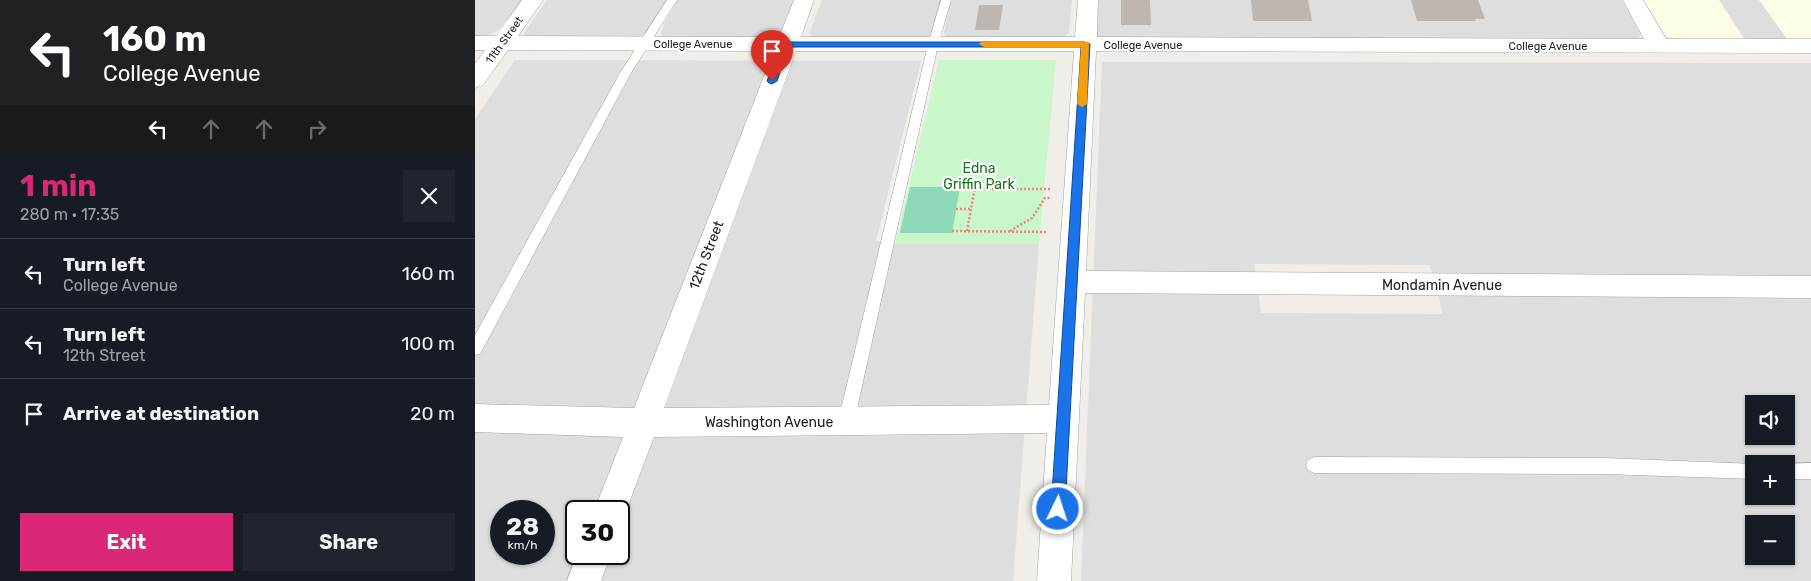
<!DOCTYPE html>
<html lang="en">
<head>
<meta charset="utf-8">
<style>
  :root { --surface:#171b24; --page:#20242c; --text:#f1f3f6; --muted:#9ea1a6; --line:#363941; --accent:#db2777 }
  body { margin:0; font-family:Rubik,sans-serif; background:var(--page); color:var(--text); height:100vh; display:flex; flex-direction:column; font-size:19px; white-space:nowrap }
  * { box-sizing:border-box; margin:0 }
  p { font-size:16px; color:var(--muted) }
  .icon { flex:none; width:28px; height:28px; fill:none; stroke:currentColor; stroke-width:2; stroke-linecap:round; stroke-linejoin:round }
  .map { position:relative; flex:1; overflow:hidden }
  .details { display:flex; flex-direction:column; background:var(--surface); width:475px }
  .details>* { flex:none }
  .top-card { background:#202124; color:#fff; overflow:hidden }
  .controls { position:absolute; left:1270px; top:395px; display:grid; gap:10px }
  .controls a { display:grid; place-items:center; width:50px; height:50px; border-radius:0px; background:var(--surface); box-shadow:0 1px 4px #0004; font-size:25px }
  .speed { position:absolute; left:15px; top:500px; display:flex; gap:10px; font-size:25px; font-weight:700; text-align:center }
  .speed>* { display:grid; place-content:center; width:65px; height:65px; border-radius:50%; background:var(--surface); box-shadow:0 1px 4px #0004; line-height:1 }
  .speed small { font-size:12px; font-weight:400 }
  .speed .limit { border:2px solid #111; border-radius:8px; background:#fff; color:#111 }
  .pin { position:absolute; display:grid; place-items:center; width:42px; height:42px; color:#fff; margin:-51px -21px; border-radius:50% 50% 50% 0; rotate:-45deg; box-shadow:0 0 5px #0007 }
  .pin .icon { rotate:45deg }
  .me { position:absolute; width:55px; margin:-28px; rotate:4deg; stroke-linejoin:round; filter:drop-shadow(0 0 4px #0008) }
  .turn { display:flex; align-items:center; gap:18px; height:105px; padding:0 20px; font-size:22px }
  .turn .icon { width:65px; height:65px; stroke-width:2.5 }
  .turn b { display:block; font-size:35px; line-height:42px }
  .lanes { display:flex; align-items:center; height:48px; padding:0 20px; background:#0003; justify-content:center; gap:25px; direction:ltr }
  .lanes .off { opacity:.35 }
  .round { display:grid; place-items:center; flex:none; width:52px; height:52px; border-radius:0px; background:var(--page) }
  .summary { display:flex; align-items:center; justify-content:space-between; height:85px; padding:0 20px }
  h1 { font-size:30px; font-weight:700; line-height:38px; color:var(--accent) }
  .button { display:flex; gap:10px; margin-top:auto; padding:10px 20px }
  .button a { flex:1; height:58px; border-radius:0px; background:var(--accent); color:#fff; font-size:20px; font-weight:700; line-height:58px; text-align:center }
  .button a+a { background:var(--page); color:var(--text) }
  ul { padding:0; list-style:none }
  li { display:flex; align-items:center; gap:15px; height:70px; padding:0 20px; border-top:1px solid var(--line) }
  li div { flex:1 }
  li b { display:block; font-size:19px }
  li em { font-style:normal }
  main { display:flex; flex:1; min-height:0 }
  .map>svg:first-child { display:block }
  .residential { fill:#dfdede; fill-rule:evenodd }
  .education { fill:#fdfce5 }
  .park { fill:#caf6cc }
  .pitch { fill:#8dd9b9 }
  .building { fill:#beb7b1 }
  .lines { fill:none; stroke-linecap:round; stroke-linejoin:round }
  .lane-casing { stroke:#a2a2a2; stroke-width:1 }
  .street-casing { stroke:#a2a2a2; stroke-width:1 }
  .path { stroke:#ef827b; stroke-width:2.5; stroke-dasharray:2 2; stroke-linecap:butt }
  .lane { fill:#fff; fill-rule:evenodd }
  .street { fill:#fff; fill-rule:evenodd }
  .route { fill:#1a73e8; stroke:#114b97 }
  .slow { fill:#f59e0b }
  .labels { text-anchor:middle; stroke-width:4.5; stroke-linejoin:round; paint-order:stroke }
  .far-street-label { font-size:11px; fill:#212121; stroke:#fff }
  .park-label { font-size:14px; fill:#157919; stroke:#fff }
  .street-label { font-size:14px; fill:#212121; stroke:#fff }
</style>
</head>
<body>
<main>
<section class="details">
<div class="top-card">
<div class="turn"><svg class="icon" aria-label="left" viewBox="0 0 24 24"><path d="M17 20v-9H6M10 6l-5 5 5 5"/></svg><div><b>160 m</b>College Avenue</div></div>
<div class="lanes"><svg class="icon" aria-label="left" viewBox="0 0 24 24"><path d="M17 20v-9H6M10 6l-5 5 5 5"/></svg><svg class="icon off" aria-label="ahead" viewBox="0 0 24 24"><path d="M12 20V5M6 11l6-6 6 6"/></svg><svg class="icon off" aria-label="ahead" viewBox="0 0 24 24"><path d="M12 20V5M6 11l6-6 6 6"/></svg><svg class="icon off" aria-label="right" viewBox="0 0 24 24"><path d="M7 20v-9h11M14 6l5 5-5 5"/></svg></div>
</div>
<div class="summary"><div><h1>1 min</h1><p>280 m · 17:35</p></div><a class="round"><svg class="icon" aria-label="close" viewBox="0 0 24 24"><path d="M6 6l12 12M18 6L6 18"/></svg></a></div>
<ul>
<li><svg class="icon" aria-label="left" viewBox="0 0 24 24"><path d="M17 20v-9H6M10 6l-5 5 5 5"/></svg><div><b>Turn left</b><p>College Avenue</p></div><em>160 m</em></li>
<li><svg class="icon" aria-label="left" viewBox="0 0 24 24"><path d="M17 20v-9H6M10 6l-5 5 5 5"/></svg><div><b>Turn left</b><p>12th Street</p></div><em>100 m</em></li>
<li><svg class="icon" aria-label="arrive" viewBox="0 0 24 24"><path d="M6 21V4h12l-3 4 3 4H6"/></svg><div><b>Arrive at destination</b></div><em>20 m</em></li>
</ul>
<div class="button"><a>Exit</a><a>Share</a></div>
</section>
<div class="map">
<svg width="1336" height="581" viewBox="0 0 1336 581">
  <rect width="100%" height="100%" fill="#f1eee9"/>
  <!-- residential -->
  <g class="residential">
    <polygon points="0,0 47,0 24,30 11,36 0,36"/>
    <polygon points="72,0 192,0 171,34 161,38 49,36 49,33"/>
    <polygon points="202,0 321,0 306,34 301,37 188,37 186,32 190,22"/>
    <polygon points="347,0 466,0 457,34 452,38 339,37 334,34"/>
    <polygon points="476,0 597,0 594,33 588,37 471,38 469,33"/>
    <polygon points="622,0 1147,0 1166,35 1162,39 624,37 622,36"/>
    <polygon points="1244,0 1284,0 1313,40 1270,40"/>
    <path d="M40,60L446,61L401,241L420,244H564L538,581H0V119ZM26,511H69V554H26ZM101,511H144V554H101Z"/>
    <path d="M627,62L1336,63V581H606ZM779,264L955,265L968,314L786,313ZM1279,404H1311V436H1279ZM1279,464H1311V496H1279ZM1279,524H1311V556H1279Z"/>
  </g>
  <!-- education -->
  <g class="education">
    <polygon points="1169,0 1244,0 1270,40 1202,39 1192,36"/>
    <polygon points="1284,0 1336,0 1336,40 1313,40"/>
  </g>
  <!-- park -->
  <polygon class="park" points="464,60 581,60 564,244 420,244"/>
  <!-- pitch -->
  <polygon class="pitch" points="435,187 485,187 477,233 425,233"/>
  <!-- building -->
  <g class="building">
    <polygon points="646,0 675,0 676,25 646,25"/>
    <polygon points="776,0 833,0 837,21 778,21"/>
    <polygon points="936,0 1003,0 1010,19 1000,19 1001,21 942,21"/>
    <polygon points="504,5 528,5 524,30 500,30"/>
  </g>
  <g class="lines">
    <defs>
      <g id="lane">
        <polygon points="192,0 202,0 156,73 5,354 0,355 0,335 145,73"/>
        <polygon points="466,0 476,0 463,45 379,422 376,427 371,429 366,427 363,422 453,45"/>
        <polygon points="839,457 1130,458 1280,464 1279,479 1130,474 839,473 833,470 831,465 833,460"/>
        <polygon points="1336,463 1336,479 1311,479 1310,464"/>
      </g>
      <g id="street">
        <path d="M47,0H68L43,36L304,37L319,0H339L326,37H600L603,0H623L622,37L1169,39L1148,0H1168L1191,39H1336V53L621,51L611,271L1336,276V298L610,293L596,581H562L572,433L179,437L151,511L147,523L144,524V511H119L148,437L0,432V404L159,408L299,51L33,50L8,85L0,88V64L10,50H0V36H21ZM321,51H599L574,405L189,408Z"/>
        <polygon points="102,554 136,554 126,581 92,581"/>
      </g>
    </defs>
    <!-- lane casing -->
    <use href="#lane" class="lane-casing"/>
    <!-- street casing -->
    <use href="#street" class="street-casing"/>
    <!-- path -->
    <g class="path">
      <polyline points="485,189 576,189"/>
      <polyline points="481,209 496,209"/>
      <polyline points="477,231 572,232"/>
      <polyline points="492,231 501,181"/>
      <polyline points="535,231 557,218 570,198 575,198"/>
    </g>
    <!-- lane -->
    <use href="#lane" class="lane"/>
    <!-- street -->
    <use href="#street" class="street"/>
  </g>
  <!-- route -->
  <polygon class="route" points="307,42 610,42 615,44 590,509 588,514 583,516 578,514 576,509 606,47 314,47 302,81 297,84 294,83 292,81"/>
  <!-- slow -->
  <polygon class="slow" points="506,42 614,42 612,104 607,107 602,104 606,47 509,47 504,44"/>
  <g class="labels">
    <!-- far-street labels -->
    <g class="far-street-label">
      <text transform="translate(29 40) rotate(-54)" y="4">11th Street</text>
      <text x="218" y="48">College Avenue</text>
      <text x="668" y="49">College Avenue</text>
      <text x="1073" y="50">College Avenue</text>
    </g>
    <!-- park labels -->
    <g class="park-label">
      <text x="504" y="173">Edna<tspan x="504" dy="16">Griffin Park</tspan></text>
    </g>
    <!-- street labels -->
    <g class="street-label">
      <text transform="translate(231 255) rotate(-69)" y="5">12th Street</text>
      <text x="967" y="290">Mondamin Avenue</text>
      <text x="294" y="427">Washington Avenue</text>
    </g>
  </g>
</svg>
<div class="controls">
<a><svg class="icon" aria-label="sound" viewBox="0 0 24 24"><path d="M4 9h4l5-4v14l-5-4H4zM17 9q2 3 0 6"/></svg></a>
<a>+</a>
<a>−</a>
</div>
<div class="speed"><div>28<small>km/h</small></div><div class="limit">30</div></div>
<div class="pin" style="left:297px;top:81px;background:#d93025"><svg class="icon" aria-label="arrive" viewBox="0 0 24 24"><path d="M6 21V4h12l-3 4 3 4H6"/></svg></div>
<svg class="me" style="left:583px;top:509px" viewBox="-20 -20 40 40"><circle r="17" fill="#1a73e8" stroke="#fff" stroke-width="3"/><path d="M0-11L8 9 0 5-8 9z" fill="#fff"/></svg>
</div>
</main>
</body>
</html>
